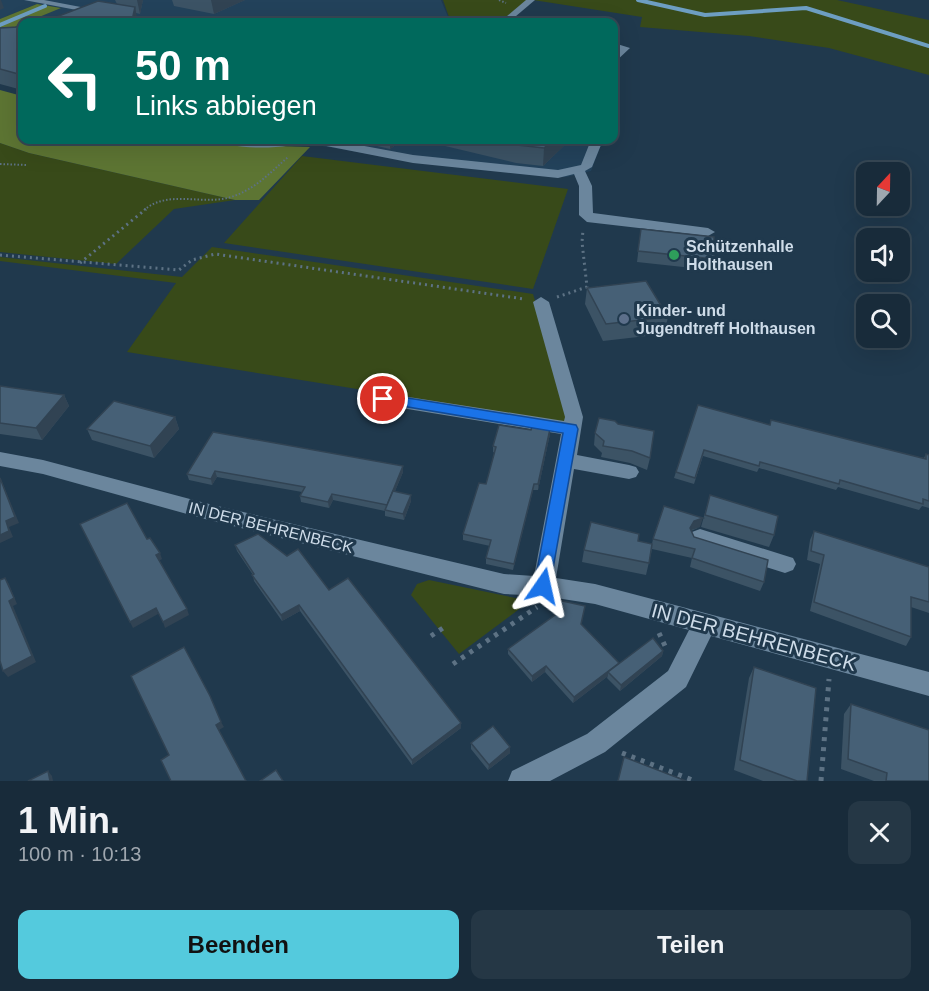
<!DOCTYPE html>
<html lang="de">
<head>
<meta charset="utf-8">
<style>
  :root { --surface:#182b3a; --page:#253745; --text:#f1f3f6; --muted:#9fa7af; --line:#364754; --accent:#54cadd }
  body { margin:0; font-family:Arial,sans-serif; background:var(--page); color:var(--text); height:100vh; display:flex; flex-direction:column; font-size:22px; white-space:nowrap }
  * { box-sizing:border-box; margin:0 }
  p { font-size:20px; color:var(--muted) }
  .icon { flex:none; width:33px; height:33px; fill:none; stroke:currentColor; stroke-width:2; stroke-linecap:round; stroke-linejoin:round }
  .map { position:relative; height:781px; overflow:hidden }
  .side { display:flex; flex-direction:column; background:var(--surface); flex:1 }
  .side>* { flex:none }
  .top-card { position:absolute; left:18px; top:18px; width:600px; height:126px; border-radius:12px; box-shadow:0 6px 24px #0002,0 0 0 2px var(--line); background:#00695c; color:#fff; overflow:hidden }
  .needle { width:39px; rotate:22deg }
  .tools { position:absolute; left:856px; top:162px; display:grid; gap:12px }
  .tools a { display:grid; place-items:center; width:54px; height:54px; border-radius:12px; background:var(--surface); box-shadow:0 6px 24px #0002,0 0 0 2px var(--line); font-size:30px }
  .pin { position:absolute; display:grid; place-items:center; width:51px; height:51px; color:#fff; margin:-26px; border:3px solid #fff; border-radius:50%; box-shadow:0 2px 6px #0007 }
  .me { position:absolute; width:66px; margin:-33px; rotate:11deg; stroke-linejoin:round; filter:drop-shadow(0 0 4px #0008) }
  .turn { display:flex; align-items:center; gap:21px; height:126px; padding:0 18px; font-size:27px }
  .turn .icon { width:78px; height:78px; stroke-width:2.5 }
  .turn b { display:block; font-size:42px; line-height:51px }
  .round { display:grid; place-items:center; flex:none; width:63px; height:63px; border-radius:12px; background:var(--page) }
  .overview { display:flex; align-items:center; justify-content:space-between; height:102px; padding:0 18px }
  h1 { font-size:36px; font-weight:700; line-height:45px }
  .action { display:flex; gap:12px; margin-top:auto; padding:12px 18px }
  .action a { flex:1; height:69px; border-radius:12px; background:var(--accent); color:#111; font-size:24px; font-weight:700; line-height:69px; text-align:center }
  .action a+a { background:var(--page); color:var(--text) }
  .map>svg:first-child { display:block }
  .built { fill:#23425b }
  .green { fill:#384a19 }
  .forest { fill:#5d7533 }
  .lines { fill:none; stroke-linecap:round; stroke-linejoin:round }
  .stream { stroke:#6d9ec2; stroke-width:4 }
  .path-far2 { stroke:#5d7284; stroke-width:2; stroke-dasharray:1.5 2; stroke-linecap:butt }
  .path-far1 { stroke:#5d7284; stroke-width:3; stroke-dasharray:2 4; stroke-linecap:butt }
  .path { stroke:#5d7284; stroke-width:5; stroke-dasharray:4 6; stroke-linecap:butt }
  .minor { fill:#6b869d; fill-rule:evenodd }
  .wall { fill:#3c5365 }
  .shaded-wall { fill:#314353 }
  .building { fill:#466076; stroke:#314353; stroke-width:1.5 }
  .route { fill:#1a73e8; stroke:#114b97; stroke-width:1.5 }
  .leisure-dot { fill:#2e9e5b; stroke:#20394d; stroke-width:2 }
  .service-dot { fill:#5c6f8a; stroke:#20394d; stroke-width:2 }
  .labels { text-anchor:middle; stroke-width:6; stroke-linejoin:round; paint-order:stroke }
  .poi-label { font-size:16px; font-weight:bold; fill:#cedce9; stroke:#20394d; text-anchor:start }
  .street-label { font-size:16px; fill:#cedce9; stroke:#20394d }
  .near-street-label { font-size:20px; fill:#cedce9; stroke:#20394d }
</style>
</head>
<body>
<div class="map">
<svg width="929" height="781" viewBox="0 0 929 781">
  <rect width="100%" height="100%" fill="#20394d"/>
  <!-- built -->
  <g class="built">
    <polygon points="0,0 441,0 448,17 479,22 26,22 60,8 37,4 0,19"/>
    <polygon points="175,140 603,140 591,171 566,177 410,161 322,146 191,144"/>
  </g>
  <!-- green -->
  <g class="green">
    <path d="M443,0H527C496,29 489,24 449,17Z"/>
    <polygon points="533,0 837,0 929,20 929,75 829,48 749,36 640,27 642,17"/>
    <polygon points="0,143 29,153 235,200 174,209 116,264 0,252"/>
    <polygon points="302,156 568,189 533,289 224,243"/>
    <polygon points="212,247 533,294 555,367 569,423 127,352 176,283 0,261 0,257 182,277"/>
    <polygon points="429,580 530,601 459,654 411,595 417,584"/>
  </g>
  <!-- forest -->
  <g class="forest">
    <polygon points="37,4 61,8 0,33 0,19"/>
    <polygon points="0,90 22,96 22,140 175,140 191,144 310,147 259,200 235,200 29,153 0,143"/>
  </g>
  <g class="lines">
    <!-- stream -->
    <g class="stream">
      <polyline points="638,0 705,15 806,8 929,46"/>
      <polyline points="0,25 45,6"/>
    </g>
    <!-- path-far2 -->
    <g class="path-far2">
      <polyline points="499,0 506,3"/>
      <polyline points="0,164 27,165"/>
      <path d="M144,210C169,189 202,206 231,197C254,190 270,173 288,157"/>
    </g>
    <!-- path-far1 -->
    <g class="path-far1">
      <polyline points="0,255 179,270 192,260 215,254 524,299"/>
      <polyline points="80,263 146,209"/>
      <polyline points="557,297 587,287 582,242 583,230"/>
    </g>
    <!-- path -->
    <g class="path">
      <polyline points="659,633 666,648"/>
      <polyline points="431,636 446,626"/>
      <polyline points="453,664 537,607"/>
      <polyline points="622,753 695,781"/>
      <polyline points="821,781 829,679"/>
    </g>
    <!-- minor -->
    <g class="minor">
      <polygon points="24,0 44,0 107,12 103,15"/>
      <polygon points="526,0 535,0 509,22 500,22"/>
      <polygon points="614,43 630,48 614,63 614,55 618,50 614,49"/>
      <path d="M217,140H306C295,150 228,150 217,140Z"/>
      <polygon points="310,140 332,140 413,155 558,170 581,165 591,140 603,140 592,167 585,171 592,186 593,213 708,228 715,232 708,236 587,222 579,215 579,186 574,174 558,178 413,163 316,144"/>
      <polygon points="541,297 549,302 583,417 577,455 629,465 636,467 639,472 636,477 629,479 574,469 556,578 595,584 929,672 929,696 711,636 686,687 605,752 550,781 508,781 512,771 587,734 668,671 689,630 595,604 543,596 504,594 205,519 43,474 0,466 0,452 43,460 205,503 504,574 534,576 561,434 383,405 377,403 374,399 377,395 383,393 564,421 565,417 533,302"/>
      <polygon points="700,529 793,558 796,564 793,570 785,573 692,544 689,538 692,532"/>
    </g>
  </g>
  <!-- wall -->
  <g class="wall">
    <polygon points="115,0 143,0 140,14 136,13 43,22 117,4"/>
    <polygon points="172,0 245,0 214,14 174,6"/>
    <polygon points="22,25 22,90 0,84 0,28 17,27"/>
    <polygon points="351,140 403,140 390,149"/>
    <polygon points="420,140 570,140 543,166 516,163"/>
    <polygon points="641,229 714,259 711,270 637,262"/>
    <polygon points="587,288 668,317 664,334 603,341 585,304"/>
    <polygon points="0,386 64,395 69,406 42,440 0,434"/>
    <polygon points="698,405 769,425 924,458 926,454 929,455 929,508 922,506 919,510 838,487 836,490 759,468 757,472 703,456 694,484 674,478"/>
    <polygon points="175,417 179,429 154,458 92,440 87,429"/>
    <polygon points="213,432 403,466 403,472 395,491 411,501 404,520 385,516 385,511 333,500 329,508 301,502 300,496 302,492 217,477 212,485 189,480 187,474"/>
    <polygon points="595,433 650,458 647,470 630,463 601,457 602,453 594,445"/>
    <polygon points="550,434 538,490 533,490 513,570 486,564 486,558 490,546 463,540 463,534 486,484 495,453 493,452 493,446"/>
    <polygon points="710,495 774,535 769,547 701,527"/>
    <polygon points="700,527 691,531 694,537 764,582 760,591 690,567 692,558 652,549 646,575 582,562 584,550 638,541 652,544 653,539"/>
    <polygon points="814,531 929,567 929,613 911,607 911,637 906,646 810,611 820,564 807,560 810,540"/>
    <polygon points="235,545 329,590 461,728 412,765 300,611 282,621 254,581 253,575 237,551"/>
    <polygon points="581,624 618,665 663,651 662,656 620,691 607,678 608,676 573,703 545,672 532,682 508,654 508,649"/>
    <polygon points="754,667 807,781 763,781 734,770 749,678"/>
    <polygon points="851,704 929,781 874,781 841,769 844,714"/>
    <polygon points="471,743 510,753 488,770 471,749"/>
  </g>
  <!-- shaded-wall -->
  <g class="shaded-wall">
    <polygon points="0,0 1,0 4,8 0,10"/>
    <polygon points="137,0 143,0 140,14"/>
    <polygon points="211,0 245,0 214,14"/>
    <polygon points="135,7 138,22 133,16"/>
    <polygon points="616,36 614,51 614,53 614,43"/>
    <polygon points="390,140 403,140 390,149"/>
    <polygon points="553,140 570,140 543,166 544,148"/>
    <polygon points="64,395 69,406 42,440 36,428"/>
    <polygon points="175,417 179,429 154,458 150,446"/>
    <polygon points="550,429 550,434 538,490 538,484"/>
    <polygon points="403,466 403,472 387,511 387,505"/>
    <polygon points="215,471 217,477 212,485 211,479"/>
    <polygon points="0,477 19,523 9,527 13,537 0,543 0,535 6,521"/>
    <polygon points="534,484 533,490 513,570 514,564"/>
    <polygon points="332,494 333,500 329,508 328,502"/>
    <polygon points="411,495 411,501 404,520 403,514"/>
    <polygon points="703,518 700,527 691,530 687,537 690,528 694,521"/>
    <polygon points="160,553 162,559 159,561 156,555"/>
    <polygon points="5,578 9,584 17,604 13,606 36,662 8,677 3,671 9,601"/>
    <polygon points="299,605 300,611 282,621 281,615"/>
    <polygon points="156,608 158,614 133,628 130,622"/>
    <polygon points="187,609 189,615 165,628 163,622"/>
    <polygon points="663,651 662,656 620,691 621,685"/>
    <polygon points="619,663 617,668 608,672 608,676 573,703 574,697"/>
    <polygon points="546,666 545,672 532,682 532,676"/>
    <polygon points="221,722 224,727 219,730 216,725"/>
    <polygon points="461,723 461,728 412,765 412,760"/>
    <polygon points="510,747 510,753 488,770 489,765"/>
    <polygon points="48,771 52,776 53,781 50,781"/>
  </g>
  <!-- building -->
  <g class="building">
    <polygon points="98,1 135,7 133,16 164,22 43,22"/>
    <polygon points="512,18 538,22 506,22"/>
    <polygon points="19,24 22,25 22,75 0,69 0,28 17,27"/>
    <polygon points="494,140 553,140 544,148 517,145"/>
    <polygon points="641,229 714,237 714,259 638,251"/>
    <polygon points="646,281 668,317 606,324 587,288"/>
    <polygon points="0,386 64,395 36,428 0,423"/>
    <polygon points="114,401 175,417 150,446 87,429"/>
    <polygon points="698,405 770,425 771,420 926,459 926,454 929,455 929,501 923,499 923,504 840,480 839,484 760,462 759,466 704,450 695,478 676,472"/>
    <polygon points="599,418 615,421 618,424 654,431 650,458 632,451 603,446 604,441 595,433"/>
    <polygon points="499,425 531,430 532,426 550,429 538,484 534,484 514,564 486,558 491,540 463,534 479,483 486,484 496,447 493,446"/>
    <polygon points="213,432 403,466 387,505 332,494 328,502 300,496 305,487 215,471 211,479 187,474"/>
    <polygon points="0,478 15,517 6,521 9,531 0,535"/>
    <polygon points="393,491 411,495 403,514 385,510"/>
    <polygon points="710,495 778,516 774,535 705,515"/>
    <polygon points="127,503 147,539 150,538 160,553 156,555 187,609 163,622 156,608 130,622 80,524"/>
    <polygon points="664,506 703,518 694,521 690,528 694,537 768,560 764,582 692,558 695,549 653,539"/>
    <polygon points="591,522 639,534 638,541 652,544 649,563 584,550"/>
    <polygon points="814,531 929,567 929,602 911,597 911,637 814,602 824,555 811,551"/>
    <polygon points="258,534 287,556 298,549 329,590 348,578 461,723 412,760 299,605 281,615 252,575 254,574 235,545"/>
    <polygon points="5,578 14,598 9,601 32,656 3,671 0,661 0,580"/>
    <polygon points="558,600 585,606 581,624 619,663 574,697 546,666 532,676 508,649 555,615"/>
    <polygon points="653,638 663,651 621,685 608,672"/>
    <polygon points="184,647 210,696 221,722 216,725 246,781 171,781 161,760 169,755 131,676"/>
    <polygon points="754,667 816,688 807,781 797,781 740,760"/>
    <polygon points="851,704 929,730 929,781 886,781 887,773 848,759"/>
    <polygon points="493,726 510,747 489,765 471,743"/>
    <polygon points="624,757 686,781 618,781"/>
    <polygon points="276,770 283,781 260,781"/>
    <polygon points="48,771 50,781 28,781"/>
  </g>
  <!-- route -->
  <polygon class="route" points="383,394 576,425 578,429 549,591 543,593 537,591 534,586 563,433 378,402 376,399"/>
  <!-- markers -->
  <circle class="leisure-dot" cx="674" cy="255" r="6"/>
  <circle class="service-dot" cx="624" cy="319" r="6"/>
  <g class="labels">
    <!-- poi labels -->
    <g class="poi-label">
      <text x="686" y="252">Schützenhalle<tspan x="686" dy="18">Holthausen</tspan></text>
      <text x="636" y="316">Kinder- und<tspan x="636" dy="18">Jugendtreff Holthausen</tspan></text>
    </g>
    <!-- street labels -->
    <g class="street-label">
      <text transform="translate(271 527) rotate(14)" y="6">IN DER BEHRENBECK</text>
    </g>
    <!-- near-street labels -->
    <g class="near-street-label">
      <text transform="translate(754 637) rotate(15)" y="7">IN DER BEHRENBECK</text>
    </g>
  </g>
</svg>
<div class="tools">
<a><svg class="needle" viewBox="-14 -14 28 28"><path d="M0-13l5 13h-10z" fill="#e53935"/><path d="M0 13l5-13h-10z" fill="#9fa7af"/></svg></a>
<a><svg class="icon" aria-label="sound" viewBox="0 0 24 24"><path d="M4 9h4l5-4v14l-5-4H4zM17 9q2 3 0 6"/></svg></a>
<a><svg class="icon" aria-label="search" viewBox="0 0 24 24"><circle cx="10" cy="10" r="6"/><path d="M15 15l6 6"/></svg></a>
</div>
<div class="pin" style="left:383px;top:399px;background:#d93025"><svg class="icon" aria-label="arrive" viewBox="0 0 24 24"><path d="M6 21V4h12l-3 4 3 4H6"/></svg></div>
<svg class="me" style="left:543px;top:586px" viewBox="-20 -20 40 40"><path d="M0-17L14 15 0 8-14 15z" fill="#1a73e8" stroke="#fff" stroke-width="4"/></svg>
<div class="top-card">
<div class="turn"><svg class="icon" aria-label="left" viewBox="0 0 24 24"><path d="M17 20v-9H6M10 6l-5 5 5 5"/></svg><div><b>50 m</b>Links abbiegen</div></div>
</div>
</div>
<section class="side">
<div class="overview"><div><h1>1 Min.</h1><p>100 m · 10:13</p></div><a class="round"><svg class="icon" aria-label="close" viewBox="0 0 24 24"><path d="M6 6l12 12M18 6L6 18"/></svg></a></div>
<div class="action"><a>Beenden</a><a>Teilen</a></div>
</section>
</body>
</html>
